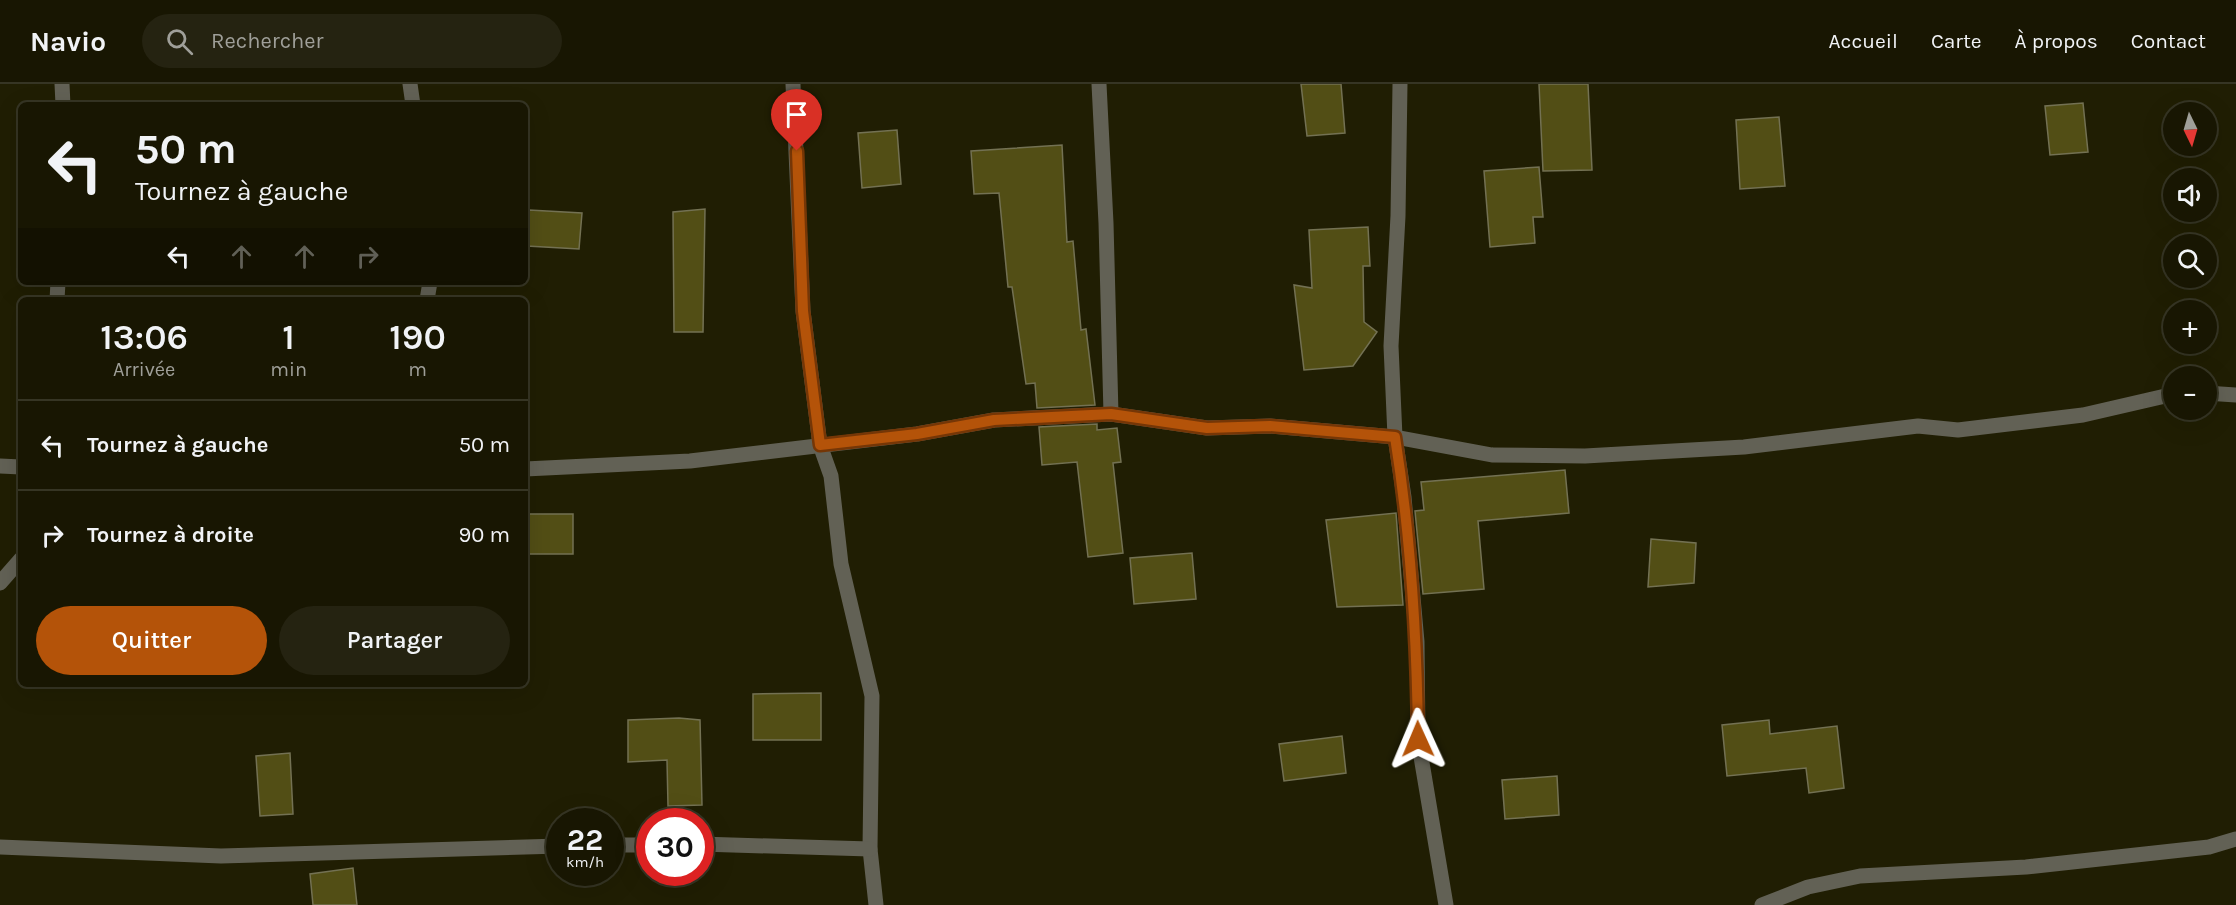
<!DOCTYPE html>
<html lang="fr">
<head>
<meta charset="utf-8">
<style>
  :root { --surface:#181602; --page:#252311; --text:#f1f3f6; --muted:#9f9f99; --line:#363524; --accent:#b45309 }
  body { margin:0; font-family:Karla,sans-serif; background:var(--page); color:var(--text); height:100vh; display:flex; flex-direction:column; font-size:22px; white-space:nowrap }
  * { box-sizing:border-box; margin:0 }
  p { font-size:20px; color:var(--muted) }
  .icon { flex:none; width:33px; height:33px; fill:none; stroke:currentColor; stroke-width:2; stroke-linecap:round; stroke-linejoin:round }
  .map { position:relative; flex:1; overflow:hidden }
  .sheet { position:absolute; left:18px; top:213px; width:510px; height:390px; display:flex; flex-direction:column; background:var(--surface); border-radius:9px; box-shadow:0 6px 24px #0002,0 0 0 2px var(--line) }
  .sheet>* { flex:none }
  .top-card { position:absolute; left:18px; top:18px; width:510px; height:183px; border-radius:9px; box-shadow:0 6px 24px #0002,0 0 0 2px var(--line); background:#181602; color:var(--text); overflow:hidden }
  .needle { width:39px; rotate:175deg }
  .controls { position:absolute; left:2163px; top:18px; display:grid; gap:12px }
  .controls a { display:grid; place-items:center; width:54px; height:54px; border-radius:50%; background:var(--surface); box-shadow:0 6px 24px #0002,0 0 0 2px var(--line); font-size:30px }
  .speed { position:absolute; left:546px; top:724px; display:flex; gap:12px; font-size:30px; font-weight:700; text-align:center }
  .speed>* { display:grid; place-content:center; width:78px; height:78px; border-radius:50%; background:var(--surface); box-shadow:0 6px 24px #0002,0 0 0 2px var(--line); line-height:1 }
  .speed small { font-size:15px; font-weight:400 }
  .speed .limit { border:9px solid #d22; background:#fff; color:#111 }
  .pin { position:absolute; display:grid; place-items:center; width:51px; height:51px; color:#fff; margin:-62px -26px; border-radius:50% 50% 50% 0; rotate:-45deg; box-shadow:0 0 6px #0007 }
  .pin .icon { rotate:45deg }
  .me { position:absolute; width:66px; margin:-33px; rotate:359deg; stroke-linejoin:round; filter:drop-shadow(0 0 4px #0008) }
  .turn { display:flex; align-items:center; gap:21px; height:126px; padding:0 18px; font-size:27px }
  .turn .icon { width:78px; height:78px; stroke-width:2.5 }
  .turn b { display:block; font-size:42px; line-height:51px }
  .lanes { display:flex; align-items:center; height:57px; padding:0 18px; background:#0003; justify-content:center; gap:30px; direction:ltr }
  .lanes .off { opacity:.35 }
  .eta { display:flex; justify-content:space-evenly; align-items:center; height:102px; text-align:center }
  .eta b { font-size:36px; font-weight:600; line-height:42px }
  .cta { display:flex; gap:12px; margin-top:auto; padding:12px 18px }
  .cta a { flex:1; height:69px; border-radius:36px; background:var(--accent); color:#fff; font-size:24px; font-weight:600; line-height:69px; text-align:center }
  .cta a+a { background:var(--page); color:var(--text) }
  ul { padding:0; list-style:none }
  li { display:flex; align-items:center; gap:18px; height:90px; padding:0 18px; border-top:2px solid var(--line) }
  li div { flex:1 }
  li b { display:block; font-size:22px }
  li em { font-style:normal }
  header { display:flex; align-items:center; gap:36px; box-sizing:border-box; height:84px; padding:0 30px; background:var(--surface); border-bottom:2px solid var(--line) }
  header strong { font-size:28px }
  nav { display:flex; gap:33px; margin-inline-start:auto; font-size:21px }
  .search { width:420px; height:54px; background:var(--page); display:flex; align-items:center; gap:15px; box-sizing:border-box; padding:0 21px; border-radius:33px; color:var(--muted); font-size:22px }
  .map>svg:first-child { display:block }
  .building { fill:#524e15; stroke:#737153; stroke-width:1.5 }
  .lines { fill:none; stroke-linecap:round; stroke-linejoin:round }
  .minor { stroke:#626155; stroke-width:15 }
  .route-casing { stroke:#753606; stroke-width:15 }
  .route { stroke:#b45309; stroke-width:10 }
</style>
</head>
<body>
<header>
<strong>Navio</strong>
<div class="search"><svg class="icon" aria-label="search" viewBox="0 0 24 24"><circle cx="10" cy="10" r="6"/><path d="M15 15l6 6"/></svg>Rechercher</div>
<nav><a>Accueil</a><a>Carte</a><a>À propos</a><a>Contact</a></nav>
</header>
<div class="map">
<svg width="2236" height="821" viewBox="0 0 2236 821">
  <rect width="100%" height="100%" fill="#201e03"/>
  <!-- building -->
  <g class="building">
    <polygon points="1301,0 1341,0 1345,49 1307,52"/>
    <polygon points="1539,0 1588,0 1592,86 1543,87"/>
    <polygon points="2083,19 2088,68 2050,71 2045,22"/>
    <polygon points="1779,33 1785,102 1740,105 1736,36"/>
    <polygon points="897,46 901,100 862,104 858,49"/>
    <polygon points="1062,61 1067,158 1073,157 1081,246 1086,245 1095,321 1037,324 1035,299 1026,300 1012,203 1008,203 999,109 974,110 971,67"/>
    <polygon points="1539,83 1543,133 1533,133 1535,159 1490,163 1484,87"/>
    <polygon points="705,125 703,248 674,248 673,128"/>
    <polygon points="529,126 582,129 579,165 527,162"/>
    <polygon points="1368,143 1370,182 1363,182 1364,238 1377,248 1353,282 1304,286 1294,201 1312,204 1309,146"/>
    <polygon points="1097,340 1097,346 1117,344 1121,378 1113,379 1123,469 1088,473 1077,378 1042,381 1039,343"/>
    <polygon points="1565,386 1569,429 1478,437 1484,505 1423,510 1415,427 1424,426 1421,398"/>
    <polygon points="1396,429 1403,521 1337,523 1326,436"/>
    <rect x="525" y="430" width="48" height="40"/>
    <polygon points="1651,455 1696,459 1694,499 1648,503"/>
    <polygon points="1192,469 1196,515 1134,520 1130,474"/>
    <polygon points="821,609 821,656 753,656 753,610"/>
    <polygon points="679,634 700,636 702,721 668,722 667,676 628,678 628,636"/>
    <polygon points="1769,636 1770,650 1837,642 1844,704 1809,709 1806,684 1727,692 1722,641"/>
    <polygon points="1342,652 1346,689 1284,697 1279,660"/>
    <polygon points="290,669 293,730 260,732 256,672"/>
    <polygon points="1557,692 1559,731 1505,735 1502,696"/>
    <polygon points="353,784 357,821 313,821 310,790"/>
  </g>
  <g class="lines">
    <!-- minor -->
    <g class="minor">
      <polyline points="62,0 63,21"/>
      <polyline points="410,0 413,21"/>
      <polyline points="793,0 803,227 820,361 831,392 841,480 872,612 870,765 876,821"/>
      <polyline points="1099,0 1106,139 1111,330"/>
      <polyline points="1400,0 1398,132 1391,262 1395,353 1404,413 1417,558 1418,655 1446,821"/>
      <polyline points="57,216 58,198"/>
      <polyline points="427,216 430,198"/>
      <polyline points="2206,309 2236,311"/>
      <polyline points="0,382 21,383"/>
      <polyline points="525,385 690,377 917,350 994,336 1111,330 1207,344 1270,342 1395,353 1492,371 1585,372 1744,363 1918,342 1958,346 2083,331 2174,310"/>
      <polyline points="0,499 21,475"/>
      <polyline points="700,760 870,765"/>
      <polyline points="610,761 650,761"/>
      <polyline points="0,763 221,772 560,762"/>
      <polyline points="1762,821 1808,803 1860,792 2026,783 2209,763 2236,755"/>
    </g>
  </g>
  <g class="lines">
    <defs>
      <path id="route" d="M797,67L803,227L820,361L917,350L994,336L1111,330L1207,344L1270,342L1395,353C1411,453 1417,553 1418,655"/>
    </defs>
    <!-- route casing -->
    <use href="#route" class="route-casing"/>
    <!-- route -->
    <use href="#route" class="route"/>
  </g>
</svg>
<div class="controls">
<a><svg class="needle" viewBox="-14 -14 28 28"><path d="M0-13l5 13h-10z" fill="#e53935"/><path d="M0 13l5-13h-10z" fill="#9f9f99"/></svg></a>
<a><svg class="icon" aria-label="sound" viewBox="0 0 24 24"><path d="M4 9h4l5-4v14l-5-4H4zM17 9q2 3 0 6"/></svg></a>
<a><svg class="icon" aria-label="search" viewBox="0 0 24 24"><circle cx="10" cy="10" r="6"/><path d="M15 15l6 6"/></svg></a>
<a>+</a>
<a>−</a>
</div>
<div class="speed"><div>22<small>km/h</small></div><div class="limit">30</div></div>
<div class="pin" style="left:797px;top:67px;background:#d93025"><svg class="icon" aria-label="arrive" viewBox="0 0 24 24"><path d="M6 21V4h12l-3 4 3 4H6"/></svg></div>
<svg class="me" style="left:1418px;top:655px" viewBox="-20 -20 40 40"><path d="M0-17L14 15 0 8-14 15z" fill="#b45309" stroke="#fff" stroke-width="4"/></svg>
<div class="top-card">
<div class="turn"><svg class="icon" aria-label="left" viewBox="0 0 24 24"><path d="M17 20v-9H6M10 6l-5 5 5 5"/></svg><div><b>50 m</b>Tournez à gauche</div></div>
<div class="lanes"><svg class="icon" aria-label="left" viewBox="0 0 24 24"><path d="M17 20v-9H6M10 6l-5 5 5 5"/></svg><svg class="icon off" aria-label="ahead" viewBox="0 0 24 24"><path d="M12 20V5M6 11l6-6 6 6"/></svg><svg class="icon off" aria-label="ahead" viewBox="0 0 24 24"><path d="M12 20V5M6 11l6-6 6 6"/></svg><svg class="icon off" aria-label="right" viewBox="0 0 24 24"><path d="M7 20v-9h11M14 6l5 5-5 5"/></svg></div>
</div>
<section class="sheet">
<div class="eta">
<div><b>13:06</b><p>Arrivée</p></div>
<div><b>1</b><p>min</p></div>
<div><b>190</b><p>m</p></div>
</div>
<ul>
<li><svg class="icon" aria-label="left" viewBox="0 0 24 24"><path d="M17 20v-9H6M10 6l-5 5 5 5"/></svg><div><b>Tournez à gauche</b></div><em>50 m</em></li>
<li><svg class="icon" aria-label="right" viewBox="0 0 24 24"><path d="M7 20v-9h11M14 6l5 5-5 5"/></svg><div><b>Tournez à droite</b></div><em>90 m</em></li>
</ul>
<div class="cta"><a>Quitter</a><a>Partager</a></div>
</section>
</div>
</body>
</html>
